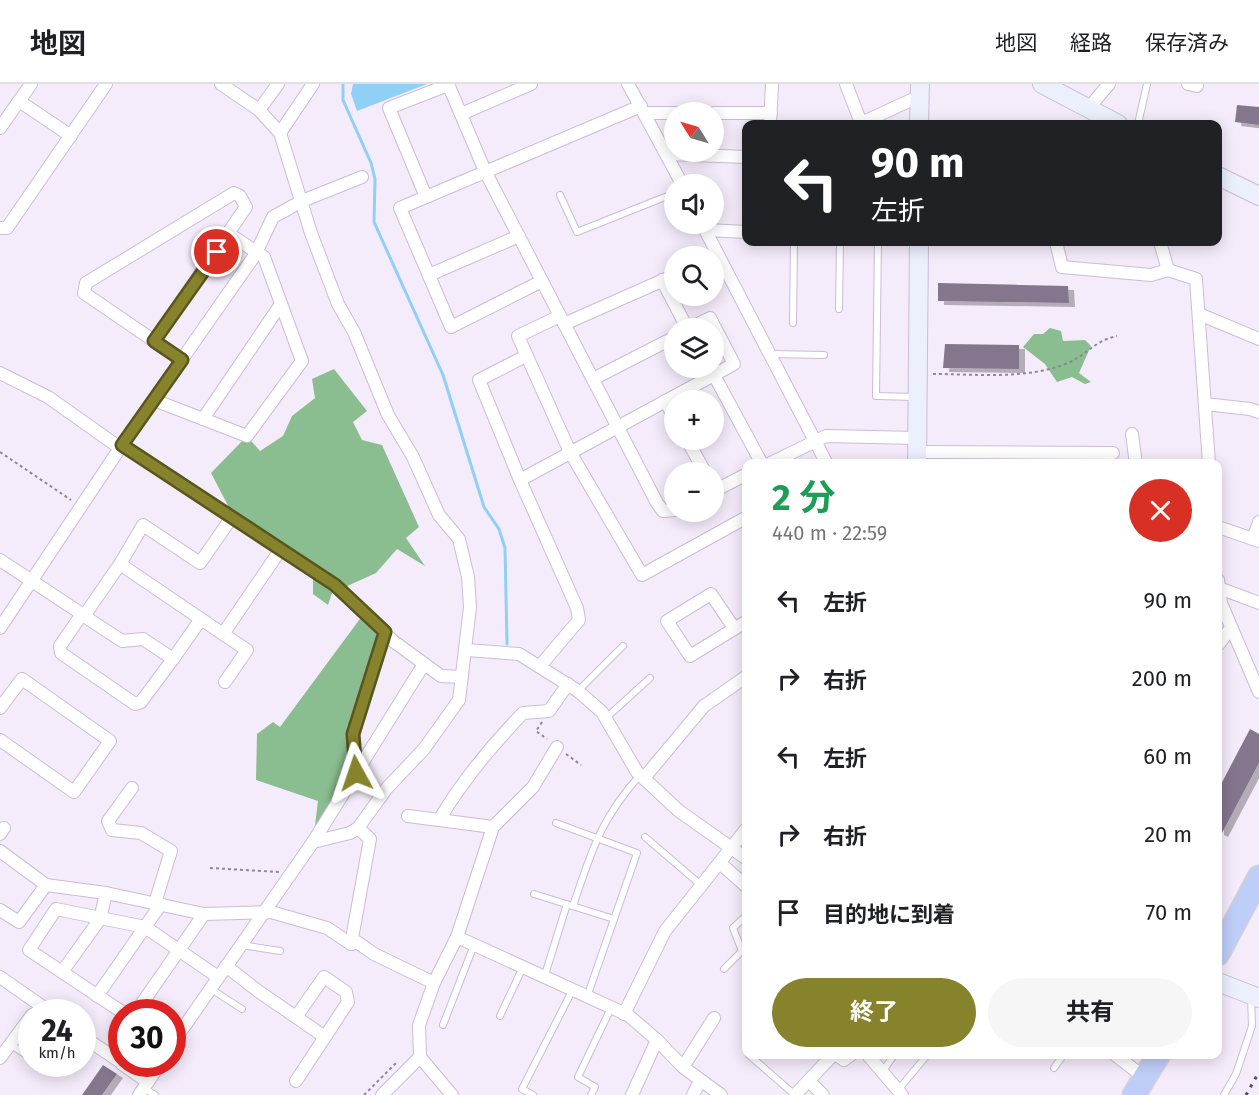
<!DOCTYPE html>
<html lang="ja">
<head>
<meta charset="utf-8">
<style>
  :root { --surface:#fff; --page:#f6f6f6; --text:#202124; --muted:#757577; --line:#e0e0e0; --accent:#87832c }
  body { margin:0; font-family:"Fira Sans","Noto Sans JP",sans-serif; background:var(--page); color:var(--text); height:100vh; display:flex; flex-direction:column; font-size:22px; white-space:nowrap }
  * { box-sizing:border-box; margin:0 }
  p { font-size:20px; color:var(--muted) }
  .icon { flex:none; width:33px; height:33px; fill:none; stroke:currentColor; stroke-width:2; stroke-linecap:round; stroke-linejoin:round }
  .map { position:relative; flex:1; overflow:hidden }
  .side { position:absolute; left:742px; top:375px; width:480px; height:600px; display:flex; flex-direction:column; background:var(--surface); border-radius:12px; box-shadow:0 3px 15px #0003 }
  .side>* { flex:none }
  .guide { position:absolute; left:742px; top:36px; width:480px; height:126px; border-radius:12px; box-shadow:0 3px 15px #0003; background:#202124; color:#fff; overflow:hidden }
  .needle { width:39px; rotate:307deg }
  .controls { position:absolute; left:664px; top:18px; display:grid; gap:12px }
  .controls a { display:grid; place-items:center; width:60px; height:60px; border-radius:50%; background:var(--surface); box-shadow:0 3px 15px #0003; font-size:30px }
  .speed { position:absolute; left:18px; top:915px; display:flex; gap:12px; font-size:30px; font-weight:700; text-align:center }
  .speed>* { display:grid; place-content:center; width:78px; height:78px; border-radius:50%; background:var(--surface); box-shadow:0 3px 15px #0003; line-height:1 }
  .speed small { font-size:15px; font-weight:400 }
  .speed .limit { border:9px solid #d22; background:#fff; color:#111 }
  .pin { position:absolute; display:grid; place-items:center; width:51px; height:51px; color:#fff; margin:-26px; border:3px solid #fff; border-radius:50%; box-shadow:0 2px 6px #0007 }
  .me { position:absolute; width:66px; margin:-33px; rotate:355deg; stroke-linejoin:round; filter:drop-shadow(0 0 4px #0008) }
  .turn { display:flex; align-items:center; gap:21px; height:126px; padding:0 30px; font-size:27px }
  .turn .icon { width:78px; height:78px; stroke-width:2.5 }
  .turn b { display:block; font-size:42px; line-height:51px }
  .round { display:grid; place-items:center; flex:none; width:63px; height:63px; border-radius:32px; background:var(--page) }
  .overview { display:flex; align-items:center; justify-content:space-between; height:102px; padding:0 30px }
  h1 { font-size:36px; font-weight:700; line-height:45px; color:#1e9e55 }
  .action { display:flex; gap:12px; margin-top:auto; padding:12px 30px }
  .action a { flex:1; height:69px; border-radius:36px; background:var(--accent); color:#fff; font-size:24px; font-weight:700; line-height:69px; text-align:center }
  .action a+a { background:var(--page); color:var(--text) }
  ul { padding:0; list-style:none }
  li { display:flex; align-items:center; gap:18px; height:78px; padding:0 30px }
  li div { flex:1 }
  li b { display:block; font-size:22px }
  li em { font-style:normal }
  header { display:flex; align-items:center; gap:36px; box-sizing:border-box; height:84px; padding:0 30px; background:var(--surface); border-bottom:2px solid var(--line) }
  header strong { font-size:28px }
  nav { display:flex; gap:33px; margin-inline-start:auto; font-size:21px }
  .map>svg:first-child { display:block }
  .forest { fill:#8abd8f }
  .water { fill:#90cff6 }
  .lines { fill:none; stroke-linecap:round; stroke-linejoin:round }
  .stream { stroke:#90cff6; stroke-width:3 }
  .building { fill:#84768d; filter:url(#shadow) }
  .lane-casing { stroke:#cbbcd5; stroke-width:8 }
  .street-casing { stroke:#cbbcd5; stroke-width:14 }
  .secondary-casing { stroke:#cbbcd5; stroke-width:20 }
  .highway-casing { stroke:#d2d1d3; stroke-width:25 }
  .path { stroke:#8e8793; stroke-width:2; stroke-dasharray:3 3; stroke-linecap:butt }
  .lane { stroke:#fff; stroke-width:6 }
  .street { stroke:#fff; stroke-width:12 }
  .secondary { stroke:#ecf0fd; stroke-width:18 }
  .highway { stroke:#bfcdf9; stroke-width:22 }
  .rail { stroke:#544e58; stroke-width:3; stroke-dasharray:3 6; stroke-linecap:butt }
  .route-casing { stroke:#58551d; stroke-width:15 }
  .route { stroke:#87832c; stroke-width:10 }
</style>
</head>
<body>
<header>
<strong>地図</strong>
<nav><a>地図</a><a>経路</a><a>保存済み</a></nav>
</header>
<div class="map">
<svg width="1259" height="1011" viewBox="0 0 1259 1011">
  <defs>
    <filter id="shadow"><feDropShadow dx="6" dy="4" stdDeviation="0" flood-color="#0004"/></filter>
  </defs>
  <rect width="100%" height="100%" fill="#f5ecfb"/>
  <!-- forest -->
  <g class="forest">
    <polygon points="1050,244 1061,247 1063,257 1085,256 1091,262 1079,289 1091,298 1085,300 1072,293 1057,298 1045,280 1023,263 1034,250 1043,250"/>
    <polygon points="334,285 367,327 353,338 362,356 382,361 419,443 406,454 425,482 397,465 376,489 332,509 328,521 313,510 313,486 235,435 211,389 247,352 260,367 283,352 292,332 315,314 312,295"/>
    <polygon points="365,528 385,548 353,650 356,689 313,758 318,717 256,696 257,650 273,638 280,643"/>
  </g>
  <!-- water -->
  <polygon class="water" points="353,0 427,0 357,27 351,10"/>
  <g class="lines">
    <!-- stream -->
    <polyline class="stream" points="343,0 343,16 371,79 375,95 374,138 443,291 484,423 499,445 505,464 507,560"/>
  </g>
  <!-- building -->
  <g class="building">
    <polygon points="1237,21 1259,23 1259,41 1235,38"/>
    <polygon points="938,199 1068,202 1069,219 938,217"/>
    <polygon points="945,260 1019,261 1019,285 943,284"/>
    <polygon points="1250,645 1259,650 1259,679 1222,749 1218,747 1218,706"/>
    <polygon points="103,981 117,990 102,1011 82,1011"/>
  </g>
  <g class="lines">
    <defs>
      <g id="lane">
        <polyline points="1138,40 1147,0"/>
        <polyline points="560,111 577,148 675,109"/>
        <polyline points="878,158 876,312 916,313"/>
        <polyline points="839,225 840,158"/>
        <polyline points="793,239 794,158"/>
        <polyline points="771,270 824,271"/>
        <polyline points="578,607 623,562"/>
        <polyline points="606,634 650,594"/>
        <polyline points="556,739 637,769 587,913"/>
        <polyline points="645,753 701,801"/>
        <polyline points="534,810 614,835"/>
        <path d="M573,822C592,766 600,736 640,691"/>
        <polyline points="241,861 280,867"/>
        <polyline points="724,885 742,867 733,844 747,831"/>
        <polyline points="544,894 567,820"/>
        <polyline points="211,905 242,925"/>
        <polyline points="500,932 522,885"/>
        <polyline points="443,941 474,861"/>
        <polyline points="10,960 32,975"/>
        <polyline points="749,971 795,1011"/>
        <polyline points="37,980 42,983"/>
        <polyline points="1054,984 1064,970"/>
        <polyline points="882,988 895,970"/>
        <polyline points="144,1004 155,1011"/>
        <polyline points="898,1006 928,970"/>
        <polyline points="533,1011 522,1005 572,907"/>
        <polyline points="591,1011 595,1003 578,993 611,924"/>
        <polyline points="1224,1011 1236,990 1252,942 1251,912"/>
      </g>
      <g id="street">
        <polyline points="221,0 259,26 280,49 311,149 338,220 354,248 388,331 413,373 439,431 459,455 468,493 470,523 459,616 424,665 387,704 358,744 350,749 313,758"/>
        <polyline points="448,0 485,87 657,419 663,427 675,426"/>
        <polyline points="628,0 682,100"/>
        <polyline points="846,0 861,39"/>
        <polyline points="1188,0 1197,2"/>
        <polyline points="19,17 71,52"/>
        <polyline points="1088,25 1109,0"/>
        <polyline points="259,26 278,0"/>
        <polyline points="644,29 675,29"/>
        <polyline points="714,29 771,29"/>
        <polyline points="461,30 531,0"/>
        <polyline points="770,40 772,0"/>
        <polyline points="859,40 920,12"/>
        <polyline points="0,44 31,0"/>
        <polyline points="280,49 313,0"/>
        <polyline points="666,70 747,73"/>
        <polyline points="426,113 389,24 448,1"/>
        <polyline points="702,140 827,380"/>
        <polyline points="0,144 7,144 106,0"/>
        <polyline points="706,146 747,148"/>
        <polyline points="1056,158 1062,183 1151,191 1168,186"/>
        <polyline points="1160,158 1168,186 1196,195 1209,380"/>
        <polyline points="429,191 519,152"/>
        <polyline points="662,196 687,244"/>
        <polyline points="542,197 451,243 400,124 641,22"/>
        <polyline points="1199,230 1259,255"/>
        <polyline points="560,232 518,252 570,368 642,491 747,433"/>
        <polyline points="564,240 675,191"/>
        <polyline points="154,257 246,123 240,112 234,109 86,199 84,209 182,276"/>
        <polyline points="526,272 479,296 520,396 577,524 579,536 540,582"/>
        <polyline points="0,289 48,313 120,364"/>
        <polyline points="714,291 762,380"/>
        <polyline points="593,295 675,253"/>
        <polyline points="154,316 247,352 302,277 264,173 229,150"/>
        <polyline points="665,317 675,334"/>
        <polyline points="1205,320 1250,325 1259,328"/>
        <polyline points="203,335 281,220"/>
        <polyline points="1132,350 1136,380"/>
        <polyline points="687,356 705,388"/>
        <polyline points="122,361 335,501 393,557 441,592 462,593"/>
        <polyline points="917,368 1113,369"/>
        <polyline points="769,380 826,352 918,354"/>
        <polyline points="520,396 734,280 710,234 690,244"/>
        <polyline points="714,407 747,390"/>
        <polyline points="1218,443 1259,457"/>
        <polyline points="1253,455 1259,438"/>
        <polyline points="0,476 82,530"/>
        <polyline points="120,480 84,532 122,557 143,555 173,575 201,535"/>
        <polyline points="1218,496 1221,519 1259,608"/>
        <polyline points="1219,504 1259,519"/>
        <polyline points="84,532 82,530 60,562 61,569 135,620 141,618 173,575"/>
        <polyline points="0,544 122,361 255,171 273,133 302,117 362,93"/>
        <polyline points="734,544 711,510 667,537 690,572 747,537"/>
        <polyline points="223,550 120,480 143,441 200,479 232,433"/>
        <polyline points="1218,561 1231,544"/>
        <polyline points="467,566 519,570 578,607 602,628 637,688 679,727 747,775"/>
        <polyline points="225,598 247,566 223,550 281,465"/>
        <polyline points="0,624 22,595 110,657 74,708 0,656"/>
        <polyline points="356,689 353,650 385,548"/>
        <polyline points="644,694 704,622 747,592"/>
        <polyline points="132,704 108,737 112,746 141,749 171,767 155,819"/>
        <polyline points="408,732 493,743"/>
        <path d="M439,736C463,696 491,662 523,629L549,627L568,600"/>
        <polyline points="0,750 4,744"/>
        <polyline points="0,767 46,801"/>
        <polyline points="720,779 747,803"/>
        <polyline points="0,826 19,838 46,801 106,809 204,830 271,828 327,844 351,860 357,858 374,870 434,899"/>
        <polyline points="457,853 628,931 657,956 683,983 721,1011"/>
        <polyline points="351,860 370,755 358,744"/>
        <polyline points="226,882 258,907 325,953"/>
        <polyline points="62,888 100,835 106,809"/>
        <polyline points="0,893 50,928"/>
        <polyline points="97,912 161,820"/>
        <polyline points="122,928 29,866 56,825 145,843 218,893"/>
        <polyline points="136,928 204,830"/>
        <polyline points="624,930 665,847 747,744"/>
        <polyline points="296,933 324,893 346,908 348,918 296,997"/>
        <polyline points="82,952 122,979"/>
        <polyline points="172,960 313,758 424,580"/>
        <polyline points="867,970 902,1011"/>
        <polyline points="1114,970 1145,994"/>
        <polyline points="0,974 32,931"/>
        <polyline points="122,980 148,998"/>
        <polyline points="683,983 714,934"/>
        <polyline points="809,997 823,1011"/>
        <polyline points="139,1011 160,980"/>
        <polyline points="382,1011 420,973"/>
        <polyline points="452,1011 420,973 419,941 434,899 457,853 493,743 533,703 557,663"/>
        <polyline points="632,1011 657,956"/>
        <polyline points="693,1011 700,997"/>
        <polyline points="795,1011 832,972 837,971 844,976 852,970"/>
      </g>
      <g id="secondary">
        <polyline points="1042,0 1118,40"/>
        <polyline points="919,40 920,0"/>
        <polyline points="1218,92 1259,112"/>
        <polyline points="917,380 919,158"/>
        <polyline points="1218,898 1259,914"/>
      </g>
      <g id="highway">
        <polyline points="1218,870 1259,793"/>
        <polyline points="1134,1011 1159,970"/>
      </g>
    </defs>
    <!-- lane casing -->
    <use href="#lane" class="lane-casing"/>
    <!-- street casing -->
    <use href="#street" class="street-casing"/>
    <!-- secondary casing -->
    <use href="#secondary" class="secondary-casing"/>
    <!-- highway casing -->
    <use href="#highway" class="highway-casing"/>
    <!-- path -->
    <g class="path">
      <path d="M933,290C977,290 1026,296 1068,279C1086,271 1096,256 1117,252"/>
      <polyline points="0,368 71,416"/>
      <polyline points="542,638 536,647 547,655"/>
      <polyline points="566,670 581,681"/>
      <polyline points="210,784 279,788"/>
      <polyline points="364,1011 396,979"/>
    </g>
    <!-- lane -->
    <use href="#lane" class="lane"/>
    <!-- street -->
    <use href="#street" class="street"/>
    <!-- secondary -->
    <use href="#secondary" class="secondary"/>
    <!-- highway -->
    <use href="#highway" class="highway"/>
    <!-- rail -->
    <polyline class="rail" points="1246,1011 1259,988"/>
  </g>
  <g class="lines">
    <defs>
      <polyline id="route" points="217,168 154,257 182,276 122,361 335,501 385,548 353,650 356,689"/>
    </defs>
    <!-- route casing -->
    <use href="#route" class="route-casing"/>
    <!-- route -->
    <use href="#route" class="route"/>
  </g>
</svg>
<div class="controls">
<a><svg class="needle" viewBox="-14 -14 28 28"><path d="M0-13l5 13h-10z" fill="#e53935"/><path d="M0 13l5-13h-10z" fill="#757577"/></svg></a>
<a><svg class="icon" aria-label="sound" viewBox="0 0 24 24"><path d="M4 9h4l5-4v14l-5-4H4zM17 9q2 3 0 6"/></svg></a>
<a><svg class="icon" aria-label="search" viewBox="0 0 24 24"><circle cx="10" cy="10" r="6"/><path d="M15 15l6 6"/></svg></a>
<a><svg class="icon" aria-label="layers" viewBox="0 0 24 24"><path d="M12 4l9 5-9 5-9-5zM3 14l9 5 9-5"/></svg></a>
<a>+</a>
<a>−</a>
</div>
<div class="speed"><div>24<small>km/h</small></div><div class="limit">30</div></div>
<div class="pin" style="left:217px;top:168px;background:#d93025"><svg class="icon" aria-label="arrive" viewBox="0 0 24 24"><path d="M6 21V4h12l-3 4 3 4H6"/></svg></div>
<svg class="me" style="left:356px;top:689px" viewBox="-20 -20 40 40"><path d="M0-17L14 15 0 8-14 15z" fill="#87832c" stroke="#fff" stroke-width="4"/></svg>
<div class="guide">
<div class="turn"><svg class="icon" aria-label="left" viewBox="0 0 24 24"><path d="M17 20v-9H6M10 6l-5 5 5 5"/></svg><div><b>90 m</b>左折</div></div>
</div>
<section class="side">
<div class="overview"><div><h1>2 分</h1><p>440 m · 22:59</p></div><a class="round" style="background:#d93025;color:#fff"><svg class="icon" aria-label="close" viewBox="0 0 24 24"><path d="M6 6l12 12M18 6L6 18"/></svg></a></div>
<ul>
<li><svg class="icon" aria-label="left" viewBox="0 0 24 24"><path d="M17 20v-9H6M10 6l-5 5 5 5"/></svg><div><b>左折</b></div><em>90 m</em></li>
<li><svg class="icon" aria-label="right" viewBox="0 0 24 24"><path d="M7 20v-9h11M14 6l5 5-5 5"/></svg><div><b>右折</b></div><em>200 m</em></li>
<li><svg class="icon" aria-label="left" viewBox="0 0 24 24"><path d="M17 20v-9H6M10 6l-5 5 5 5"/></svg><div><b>左折</b></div><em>60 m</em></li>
<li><svg class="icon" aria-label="right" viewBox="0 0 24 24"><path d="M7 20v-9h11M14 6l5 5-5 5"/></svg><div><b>右折</b></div><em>20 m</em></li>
<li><svg class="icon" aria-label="arrive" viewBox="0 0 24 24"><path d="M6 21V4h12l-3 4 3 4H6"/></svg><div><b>目的地に到着</b></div><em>70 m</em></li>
</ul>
<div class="action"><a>終了</a><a>共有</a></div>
</section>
</div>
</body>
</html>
